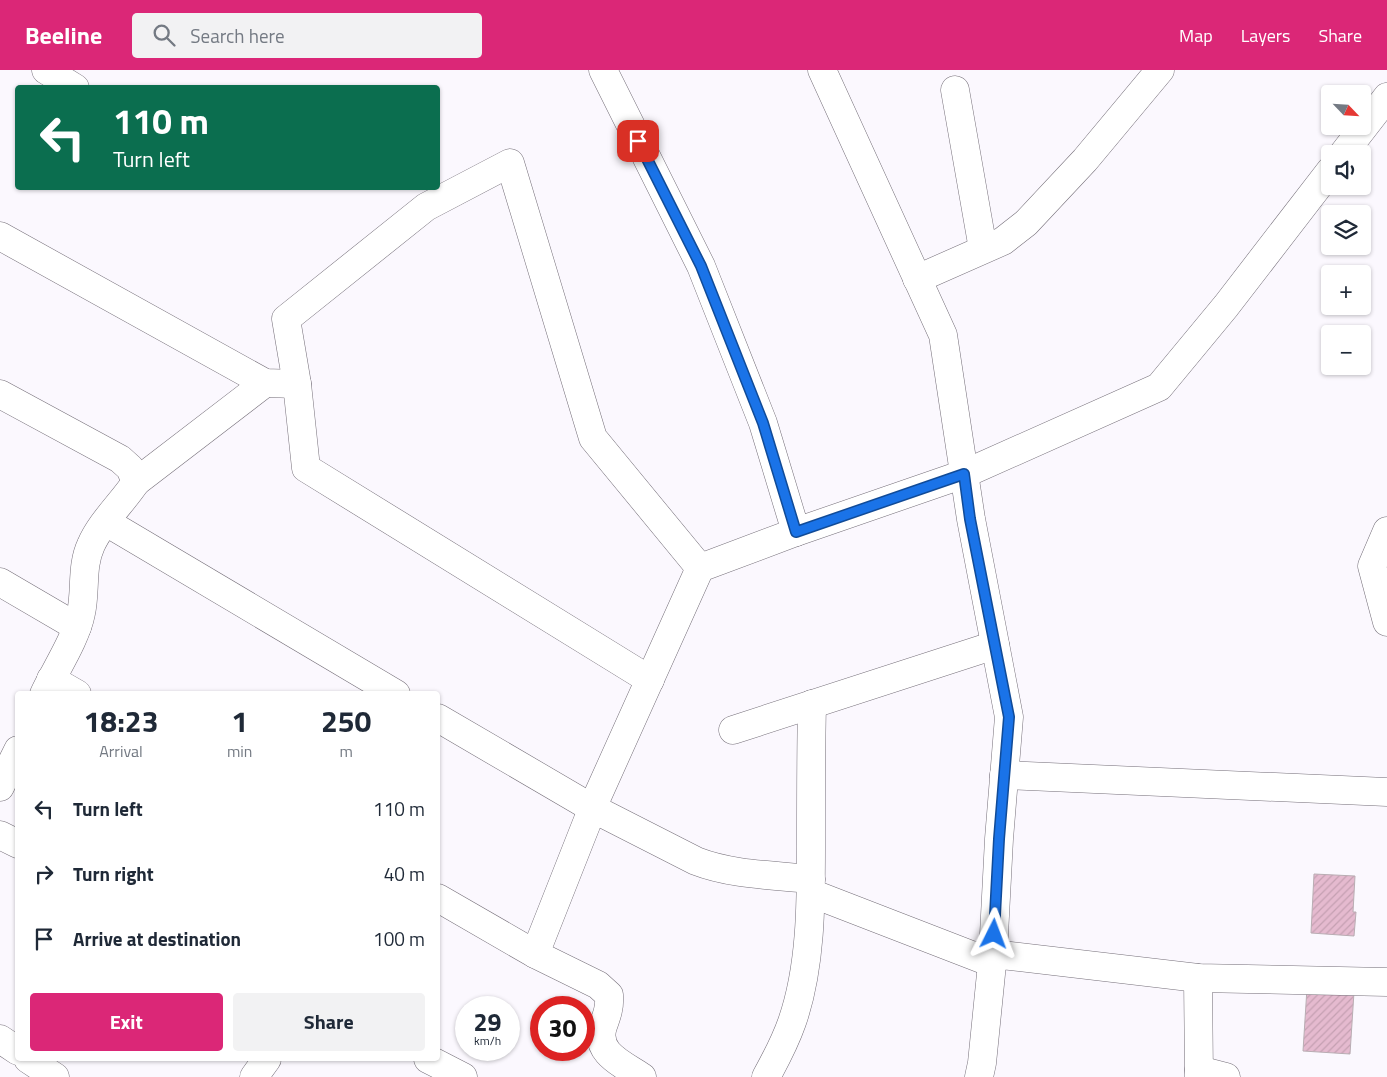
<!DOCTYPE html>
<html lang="en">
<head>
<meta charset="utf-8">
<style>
  :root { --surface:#fff; --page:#f2f2f3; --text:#1f2937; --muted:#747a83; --accent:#db2777 }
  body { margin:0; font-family:"Titillium Web",sans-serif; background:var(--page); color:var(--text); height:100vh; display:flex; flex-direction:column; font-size:19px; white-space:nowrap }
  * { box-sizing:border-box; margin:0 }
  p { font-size:16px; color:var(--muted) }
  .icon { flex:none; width:28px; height:28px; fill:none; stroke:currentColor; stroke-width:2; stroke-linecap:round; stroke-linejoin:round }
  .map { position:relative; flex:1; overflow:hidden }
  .side { position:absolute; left:15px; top:621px; width:425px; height:370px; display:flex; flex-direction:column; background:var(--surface); border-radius:5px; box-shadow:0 1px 4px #0004 }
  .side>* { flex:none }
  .banner { position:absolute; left:15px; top:15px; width:425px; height:105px; border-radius:5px; box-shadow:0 1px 4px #0004; background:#0b6e4f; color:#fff; overflow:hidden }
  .needle { width:32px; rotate:115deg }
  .fabs { position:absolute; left:1321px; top:15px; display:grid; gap:10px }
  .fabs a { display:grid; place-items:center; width:50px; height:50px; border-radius:5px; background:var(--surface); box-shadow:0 1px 4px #0004; font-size:25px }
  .speed { position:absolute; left:455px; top:926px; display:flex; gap:10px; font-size:25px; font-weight:700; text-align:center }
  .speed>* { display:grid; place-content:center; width:65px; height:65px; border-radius:50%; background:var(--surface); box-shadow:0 1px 4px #0004; line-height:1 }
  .speed small { font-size:12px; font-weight:400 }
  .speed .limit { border:8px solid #d22; background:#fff; color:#111 }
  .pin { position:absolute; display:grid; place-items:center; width:42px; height:42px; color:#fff; margin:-21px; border-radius:10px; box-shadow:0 2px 8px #0006 }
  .me { position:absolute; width:55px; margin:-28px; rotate:3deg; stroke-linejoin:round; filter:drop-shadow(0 0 4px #0008) }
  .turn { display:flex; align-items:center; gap:18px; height:105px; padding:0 15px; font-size:22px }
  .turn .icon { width:65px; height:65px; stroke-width:2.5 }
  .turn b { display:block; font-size:35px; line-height:42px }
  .eta { display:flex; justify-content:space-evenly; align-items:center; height:85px; text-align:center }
  .eta b { font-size:30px; font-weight:700; line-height:35px }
  .button { display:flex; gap:10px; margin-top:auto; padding:10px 15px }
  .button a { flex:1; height:58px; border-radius:5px; background:var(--accent); color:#fff; font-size:20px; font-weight:700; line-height:58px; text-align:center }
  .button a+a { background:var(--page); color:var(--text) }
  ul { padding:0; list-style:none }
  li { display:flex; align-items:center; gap:15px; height:65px; padding:0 15px }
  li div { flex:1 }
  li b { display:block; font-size:19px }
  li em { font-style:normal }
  header { display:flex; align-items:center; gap:30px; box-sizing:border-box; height:70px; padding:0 25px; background:var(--accent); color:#fff }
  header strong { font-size:24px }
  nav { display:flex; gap:28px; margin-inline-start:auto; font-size:18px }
  .search { width:350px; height:45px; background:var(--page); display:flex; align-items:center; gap:12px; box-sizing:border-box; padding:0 18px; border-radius:5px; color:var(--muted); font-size:19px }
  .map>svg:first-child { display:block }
  .building { fill:url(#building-hatch); stroke:#b9adb3 }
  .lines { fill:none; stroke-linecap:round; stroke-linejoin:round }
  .minor-casing { stroke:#756f79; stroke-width:29 }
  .minor { stroke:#fff; stroke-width:28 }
  .route-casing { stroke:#114b97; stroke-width:12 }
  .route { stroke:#1a73e8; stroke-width:9 }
</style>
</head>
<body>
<header>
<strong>Beeline</strong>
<div class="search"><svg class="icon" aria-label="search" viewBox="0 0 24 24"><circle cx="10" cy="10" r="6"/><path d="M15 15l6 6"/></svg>Search here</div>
<nav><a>Map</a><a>Layers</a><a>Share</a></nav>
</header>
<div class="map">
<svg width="1387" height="1007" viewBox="0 0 1387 1007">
  <defs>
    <pattern id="building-hatch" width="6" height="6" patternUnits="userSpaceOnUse" patternTransform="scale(1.25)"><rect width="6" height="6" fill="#e5bacf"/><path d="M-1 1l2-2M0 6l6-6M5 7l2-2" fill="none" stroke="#c5a0b2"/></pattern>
  </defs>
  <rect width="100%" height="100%" fill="#fbf8fe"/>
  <!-- building -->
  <g class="building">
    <polygon points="1314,804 1355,806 1353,842 1356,842 1354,866 1311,863"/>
    <polygon points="1307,918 1354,922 1350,984 1303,981"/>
  </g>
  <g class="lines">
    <defs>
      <g id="minor">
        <polyline points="46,0 75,18"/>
        <polyline points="603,0 701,196 763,353 796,462 964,404 1159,317 1226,236 1330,101"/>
        <polyline points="822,0 943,265 971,449 1009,647 999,769 993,884"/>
        <polyline points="955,20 983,179"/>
        <polyline points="1343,84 1387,27"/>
        <polyline points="0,166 265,313 297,314"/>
        <polyline points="917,209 1003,171 1026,153 1085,90 1160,0"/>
        <path d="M0,324L120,389L130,398L136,412C122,433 101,452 91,475C81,496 86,521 81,543C76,569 55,600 44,624"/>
        <polyline points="136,412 265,313"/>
        <polyline points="106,452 396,624"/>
        <polyline points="1387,461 1372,496 1387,552"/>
        <polyline points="0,512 77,557"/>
        <polyline points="51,609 77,624"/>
        <polyline points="650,610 306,398 297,314 286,249 426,137 510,93 593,368 700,498"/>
        <path d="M438,648L592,738L696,791C732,805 773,805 811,809"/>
        <polyline points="733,660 995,575"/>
        <polyline points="1004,705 1387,722"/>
        <polyline points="0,717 18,680"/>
        <polyline points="0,765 18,774"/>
        <polyline points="811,823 992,893"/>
        <polyline points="438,828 535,884"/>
        <polyline points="1198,908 1199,1007"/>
        <polyline points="0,969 18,981"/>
        <polyline points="28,989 55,1007"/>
        <polyline points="428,989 463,1007"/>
        <polyline points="1199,1000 1226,1007"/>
        <polyline points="254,1007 267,989"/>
        <path d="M642,1007C623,994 594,983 603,956C607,945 610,937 609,925L598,915L535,884L597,727L700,498L796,462"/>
        <path d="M766,1007C776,989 785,972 792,952C812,895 811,827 811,767C811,723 811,678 812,634"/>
        <polyline points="979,1007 982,993 993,884 1198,908 1387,912"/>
      </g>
    </defs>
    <!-- minor casing -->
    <use href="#minor" class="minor-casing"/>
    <!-- minor -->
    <use href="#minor" class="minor"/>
  </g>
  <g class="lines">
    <defs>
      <polyline id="route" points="638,71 701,196 763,353 796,462 964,404 970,449 1009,647 999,769 994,864"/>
    </defs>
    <!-- route casing -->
    <use href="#route" class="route-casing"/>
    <!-- route -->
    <use href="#route" class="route"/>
  </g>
</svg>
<div class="fabs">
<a><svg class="needle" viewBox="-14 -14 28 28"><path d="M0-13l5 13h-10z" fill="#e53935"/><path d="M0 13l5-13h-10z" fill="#747a83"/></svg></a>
<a><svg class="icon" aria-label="sound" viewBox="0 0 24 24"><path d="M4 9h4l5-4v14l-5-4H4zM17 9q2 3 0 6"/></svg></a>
<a><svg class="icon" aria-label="layers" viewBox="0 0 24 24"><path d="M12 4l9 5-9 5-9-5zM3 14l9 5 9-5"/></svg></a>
<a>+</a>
<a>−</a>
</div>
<div class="speed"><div>29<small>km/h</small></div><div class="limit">30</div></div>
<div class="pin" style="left:638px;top:71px;background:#d93025"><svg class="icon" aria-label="arrive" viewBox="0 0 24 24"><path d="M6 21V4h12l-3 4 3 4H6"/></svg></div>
<svg class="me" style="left:994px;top:864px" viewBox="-20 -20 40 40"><path d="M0-17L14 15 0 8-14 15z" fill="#1a73e8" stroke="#fff" stroke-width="4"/></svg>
<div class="banner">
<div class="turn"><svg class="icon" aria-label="left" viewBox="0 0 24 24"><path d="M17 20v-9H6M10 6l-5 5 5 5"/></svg><div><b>110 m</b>Turn left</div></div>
</div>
<section class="side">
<div class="eta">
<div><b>18:23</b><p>Arrival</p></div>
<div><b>1</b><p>min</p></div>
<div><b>250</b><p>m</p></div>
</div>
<ul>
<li><svg class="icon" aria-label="left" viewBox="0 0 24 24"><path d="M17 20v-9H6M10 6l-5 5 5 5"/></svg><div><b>Turn left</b></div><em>110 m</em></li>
<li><svg class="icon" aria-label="right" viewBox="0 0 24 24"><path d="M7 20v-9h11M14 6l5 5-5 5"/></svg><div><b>Turn right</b></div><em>40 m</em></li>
<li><svg class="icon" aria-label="arrive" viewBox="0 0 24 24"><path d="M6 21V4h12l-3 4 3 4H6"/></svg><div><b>Arrive at destination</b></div><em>100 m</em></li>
</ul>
<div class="button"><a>Exit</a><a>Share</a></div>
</section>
</div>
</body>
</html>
